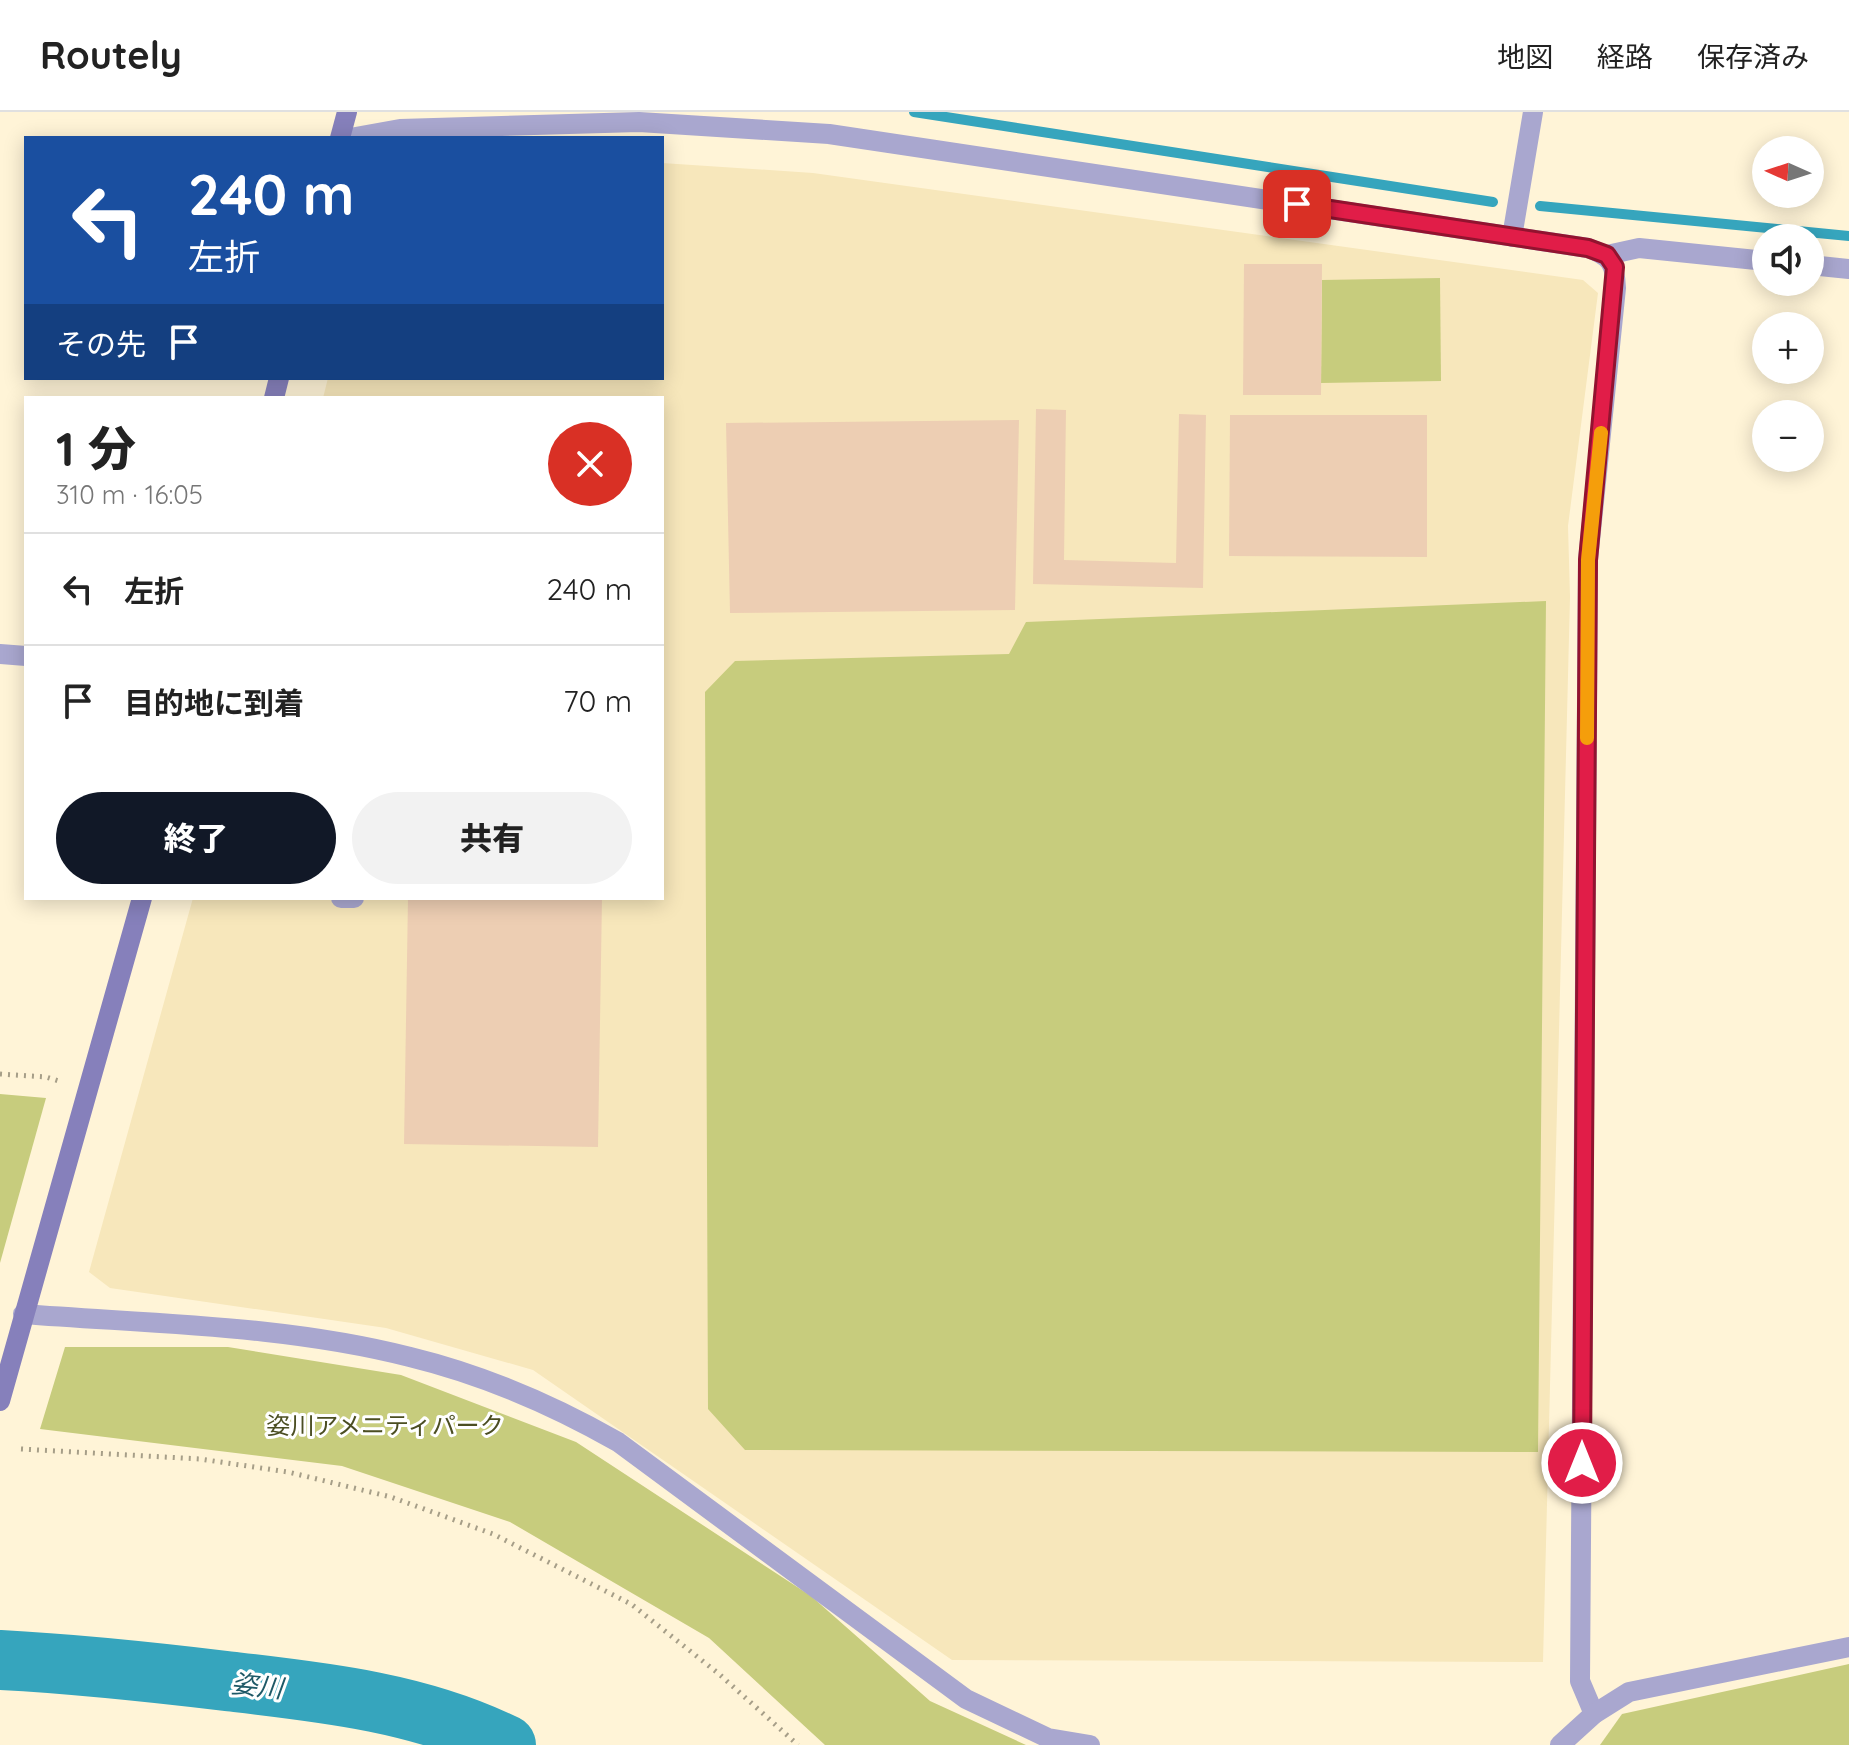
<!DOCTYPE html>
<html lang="ja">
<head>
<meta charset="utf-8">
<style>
  :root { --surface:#fff; --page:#f2f2f2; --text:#222; --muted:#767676; --line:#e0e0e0; --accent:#111827 }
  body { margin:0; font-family:Quicksand,"Noto Sans JP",sans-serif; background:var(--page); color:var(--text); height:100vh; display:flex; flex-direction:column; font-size:30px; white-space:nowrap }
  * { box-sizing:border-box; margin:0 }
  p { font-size:26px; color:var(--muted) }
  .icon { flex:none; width:44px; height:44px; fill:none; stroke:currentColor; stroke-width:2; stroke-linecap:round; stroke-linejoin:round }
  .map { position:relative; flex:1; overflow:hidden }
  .panel { position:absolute; left:24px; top:284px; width:640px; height:504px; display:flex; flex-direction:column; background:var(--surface); border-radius:0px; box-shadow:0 4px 20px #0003 }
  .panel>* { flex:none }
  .banner { position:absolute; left:24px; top:24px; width:640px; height:244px; border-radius:0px; box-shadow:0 4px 20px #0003; background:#1a4fa0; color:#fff; overflow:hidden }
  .needle { width:52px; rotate:273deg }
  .buttons { position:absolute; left:1752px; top:24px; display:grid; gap:16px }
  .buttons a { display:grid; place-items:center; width:72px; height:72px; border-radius:50%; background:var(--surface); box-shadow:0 4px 20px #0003; font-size:40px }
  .pin { position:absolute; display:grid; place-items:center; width:68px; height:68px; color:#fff; margin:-34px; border-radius:16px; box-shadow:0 4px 12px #0006 }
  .me { position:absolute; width:88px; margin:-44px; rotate:0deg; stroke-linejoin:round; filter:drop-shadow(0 0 6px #0008) }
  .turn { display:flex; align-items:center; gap:28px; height:168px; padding:0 32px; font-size:36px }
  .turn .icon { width:104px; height:104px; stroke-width:2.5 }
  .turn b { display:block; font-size:56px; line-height:68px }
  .then { display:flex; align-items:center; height:76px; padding:0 32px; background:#0003; gap:16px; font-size:30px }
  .round { display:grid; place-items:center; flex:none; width:84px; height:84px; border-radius:42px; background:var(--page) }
  .overview { display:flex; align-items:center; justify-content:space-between; height:136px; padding:0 32px }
  h1 { font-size:48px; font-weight:800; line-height:60px }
  .action { display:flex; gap:16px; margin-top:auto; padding:16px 32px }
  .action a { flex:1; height:92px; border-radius:48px; background:var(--accent); color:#fff; font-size:32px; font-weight:800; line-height:92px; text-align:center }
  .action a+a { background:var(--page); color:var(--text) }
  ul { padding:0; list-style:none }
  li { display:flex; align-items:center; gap:24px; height:112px; padding:0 32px; border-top:2px solid var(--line) }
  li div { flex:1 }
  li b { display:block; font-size:30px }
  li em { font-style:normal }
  header { display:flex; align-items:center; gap:48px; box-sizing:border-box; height:112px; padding:0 40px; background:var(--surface); border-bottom:2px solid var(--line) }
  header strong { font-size:38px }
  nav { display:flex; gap:44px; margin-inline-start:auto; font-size:28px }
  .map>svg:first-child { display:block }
  .built { fill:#f7e7bb }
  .green { fill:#c7cc7d }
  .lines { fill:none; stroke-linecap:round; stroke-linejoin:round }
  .stream { stroke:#36a5bd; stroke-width:10 }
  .river { stroke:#36a5bd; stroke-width:60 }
  .building { fill:#edceb3 }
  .path { stroke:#a69e88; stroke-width:5; stroke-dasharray:2 6; stroke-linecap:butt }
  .lane { stroke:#a9a7cf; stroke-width:20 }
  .street { stroke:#a9a7cf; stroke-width:20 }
  .secondary { stroke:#8680bb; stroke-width:20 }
  .route-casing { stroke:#92132f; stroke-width:20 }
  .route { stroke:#e11d48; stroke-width:14 }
  .slow { stroke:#f59e0b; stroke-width:14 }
  .labels { text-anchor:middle; stroke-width:6; stroke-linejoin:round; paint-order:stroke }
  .park-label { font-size:24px; fill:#4b4e22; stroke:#fff }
  .water-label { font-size:26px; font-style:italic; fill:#1e5967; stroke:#fff }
</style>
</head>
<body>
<header>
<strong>Routely</strong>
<nav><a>地図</a><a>経路</a><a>保存済み</a></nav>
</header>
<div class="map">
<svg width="1849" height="1633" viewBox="0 0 1849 1633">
  <rect width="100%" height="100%" fill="#fff4d7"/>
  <!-- built -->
  <polygon class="built" points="662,51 813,61 1583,168 1598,181 1568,414 1570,485 1543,1550 952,1548 533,1258 386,1216 110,1176 89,1160 193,786 662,786 662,286 323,286 328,266 662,266"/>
  <!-- green -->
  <g class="green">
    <polygon points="1440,166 1441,269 1321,271 1322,168"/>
    <polygon points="1546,489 1538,1340 745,1338 708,1297 705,580 735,549 1009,542 1026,510"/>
    <polygon points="0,982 46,986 0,1151"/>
    <polygon points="65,1235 228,1235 401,1263 576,1330 811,1484 930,1589 1026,1633 825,1633 709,1526 510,1410 342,1354 40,1317"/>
    <polygon points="1849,1552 1849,1633 1600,1633 1622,1602"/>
  </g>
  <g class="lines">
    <!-- stream -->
    <g class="stream">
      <polyline points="914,0 1493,90"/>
      <polyline points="1540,94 1849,124"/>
    </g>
    <!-- river -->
    <path class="river" d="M0,1548C76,1552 151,1560 226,1569C321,1580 419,1590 506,1633"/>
  </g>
  <!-- building -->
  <g class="building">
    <polygon points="1244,152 1322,152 1321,283 1243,283"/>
    <polygon points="1036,297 1066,298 1064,448 1176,451 1179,302 1206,303 1203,476 1033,472"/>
    <polygon points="1230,303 1427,303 1427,445 1229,444"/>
    <polygon points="1019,308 1015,498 730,501 726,311"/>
    <polygon points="408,786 602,786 598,1035 404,1032"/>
  </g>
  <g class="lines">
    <!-- path -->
    <g class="path">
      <polyline points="0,962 46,965 62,970"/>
      <polyline points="21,1337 200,1347 288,1360 391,1385 493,1422 631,1492 719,1562 798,1633"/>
    </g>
    <!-- lane -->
    <g class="lane">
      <polyline points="1512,125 1533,0"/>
      <polyline points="1607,143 1639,136 1766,149"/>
      <polyline points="1810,153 1849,157"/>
      <polyline points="0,542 26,544"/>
      <polyline points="341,786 354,786"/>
    </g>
    <!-- street -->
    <g class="street">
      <path d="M350,26L400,17L639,10L829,22L1588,136C1611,144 1615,152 1616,176L1588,448L1580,1569L1594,1602"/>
      <path d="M23,1202C152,1212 285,1213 410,1245C484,1263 553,1293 618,1330L966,1587L1048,1626L1090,1633"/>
      <polyline points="1560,1633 1594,1602 1629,1580 1849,1535"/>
    </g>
    <!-- secondary -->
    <g class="secondary">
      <polyline points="340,26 347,0"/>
      <polyline points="274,286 279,266"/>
      <polyline points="0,1289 142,786"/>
    </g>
  </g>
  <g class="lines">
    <defs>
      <polyline id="route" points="1297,92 1588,136 1607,143 1615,155 1588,448 1582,1351"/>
    </defs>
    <!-- route casing -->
    <use href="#route" class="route-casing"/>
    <!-- route -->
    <use href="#route" class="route"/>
    <!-- slow -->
    <polyline class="slow" points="1587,626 1588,448 1601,321"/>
  </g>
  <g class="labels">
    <!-- park labels -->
    <g class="park-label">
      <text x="385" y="1322">姿川アメニティパーク</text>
    </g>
    <!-- water labels -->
    <g class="water-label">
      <text transform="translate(257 1574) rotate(6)" y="9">姿川</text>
    </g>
  </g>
</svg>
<div class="buttons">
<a><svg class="needle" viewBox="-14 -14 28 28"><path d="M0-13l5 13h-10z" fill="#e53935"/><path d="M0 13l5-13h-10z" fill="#767676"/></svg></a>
<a><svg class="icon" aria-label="sound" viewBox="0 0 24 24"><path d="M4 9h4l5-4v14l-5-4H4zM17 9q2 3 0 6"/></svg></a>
<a>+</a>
<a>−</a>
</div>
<div class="pin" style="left:1297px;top:92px;background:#d93025"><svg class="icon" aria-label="arrive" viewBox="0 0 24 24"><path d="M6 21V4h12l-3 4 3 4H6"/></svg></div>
<svg class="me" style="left:1582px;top:1351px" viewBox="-20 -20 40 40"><circle r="17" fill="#e11d48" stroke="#fff" stroke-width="3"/><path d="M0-11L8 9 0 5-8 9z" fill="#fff"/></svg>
<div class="banner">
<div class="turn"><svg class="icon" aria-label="left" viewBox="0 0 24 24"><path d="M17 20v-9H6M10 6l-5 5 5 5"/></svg><div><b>240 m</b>左折</div></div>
<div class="then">その先<svg class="icon" aria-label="arrive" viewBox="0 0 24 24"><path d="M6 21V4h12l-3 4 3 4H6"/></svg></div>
</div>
<section class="panel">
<div class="overview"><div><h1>1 分</h1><p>310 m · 16:05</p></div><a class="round" style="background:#d93025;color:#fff"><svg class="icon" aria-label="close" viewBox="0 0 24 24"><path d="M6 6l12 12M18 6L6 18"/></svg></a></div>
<ul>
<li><svg class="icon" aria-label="left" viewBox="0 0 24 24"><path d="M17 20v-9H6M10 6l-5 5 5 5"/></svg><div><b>左折</b></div><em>240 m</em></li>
<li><svg class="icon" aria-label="arrive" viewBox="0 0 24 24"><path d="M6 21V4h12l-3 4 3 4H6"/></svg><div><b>目的地に到着</b></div><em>70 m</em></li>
</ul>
<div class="action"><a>終了</a><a>共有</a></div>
</section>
</div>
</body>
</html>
